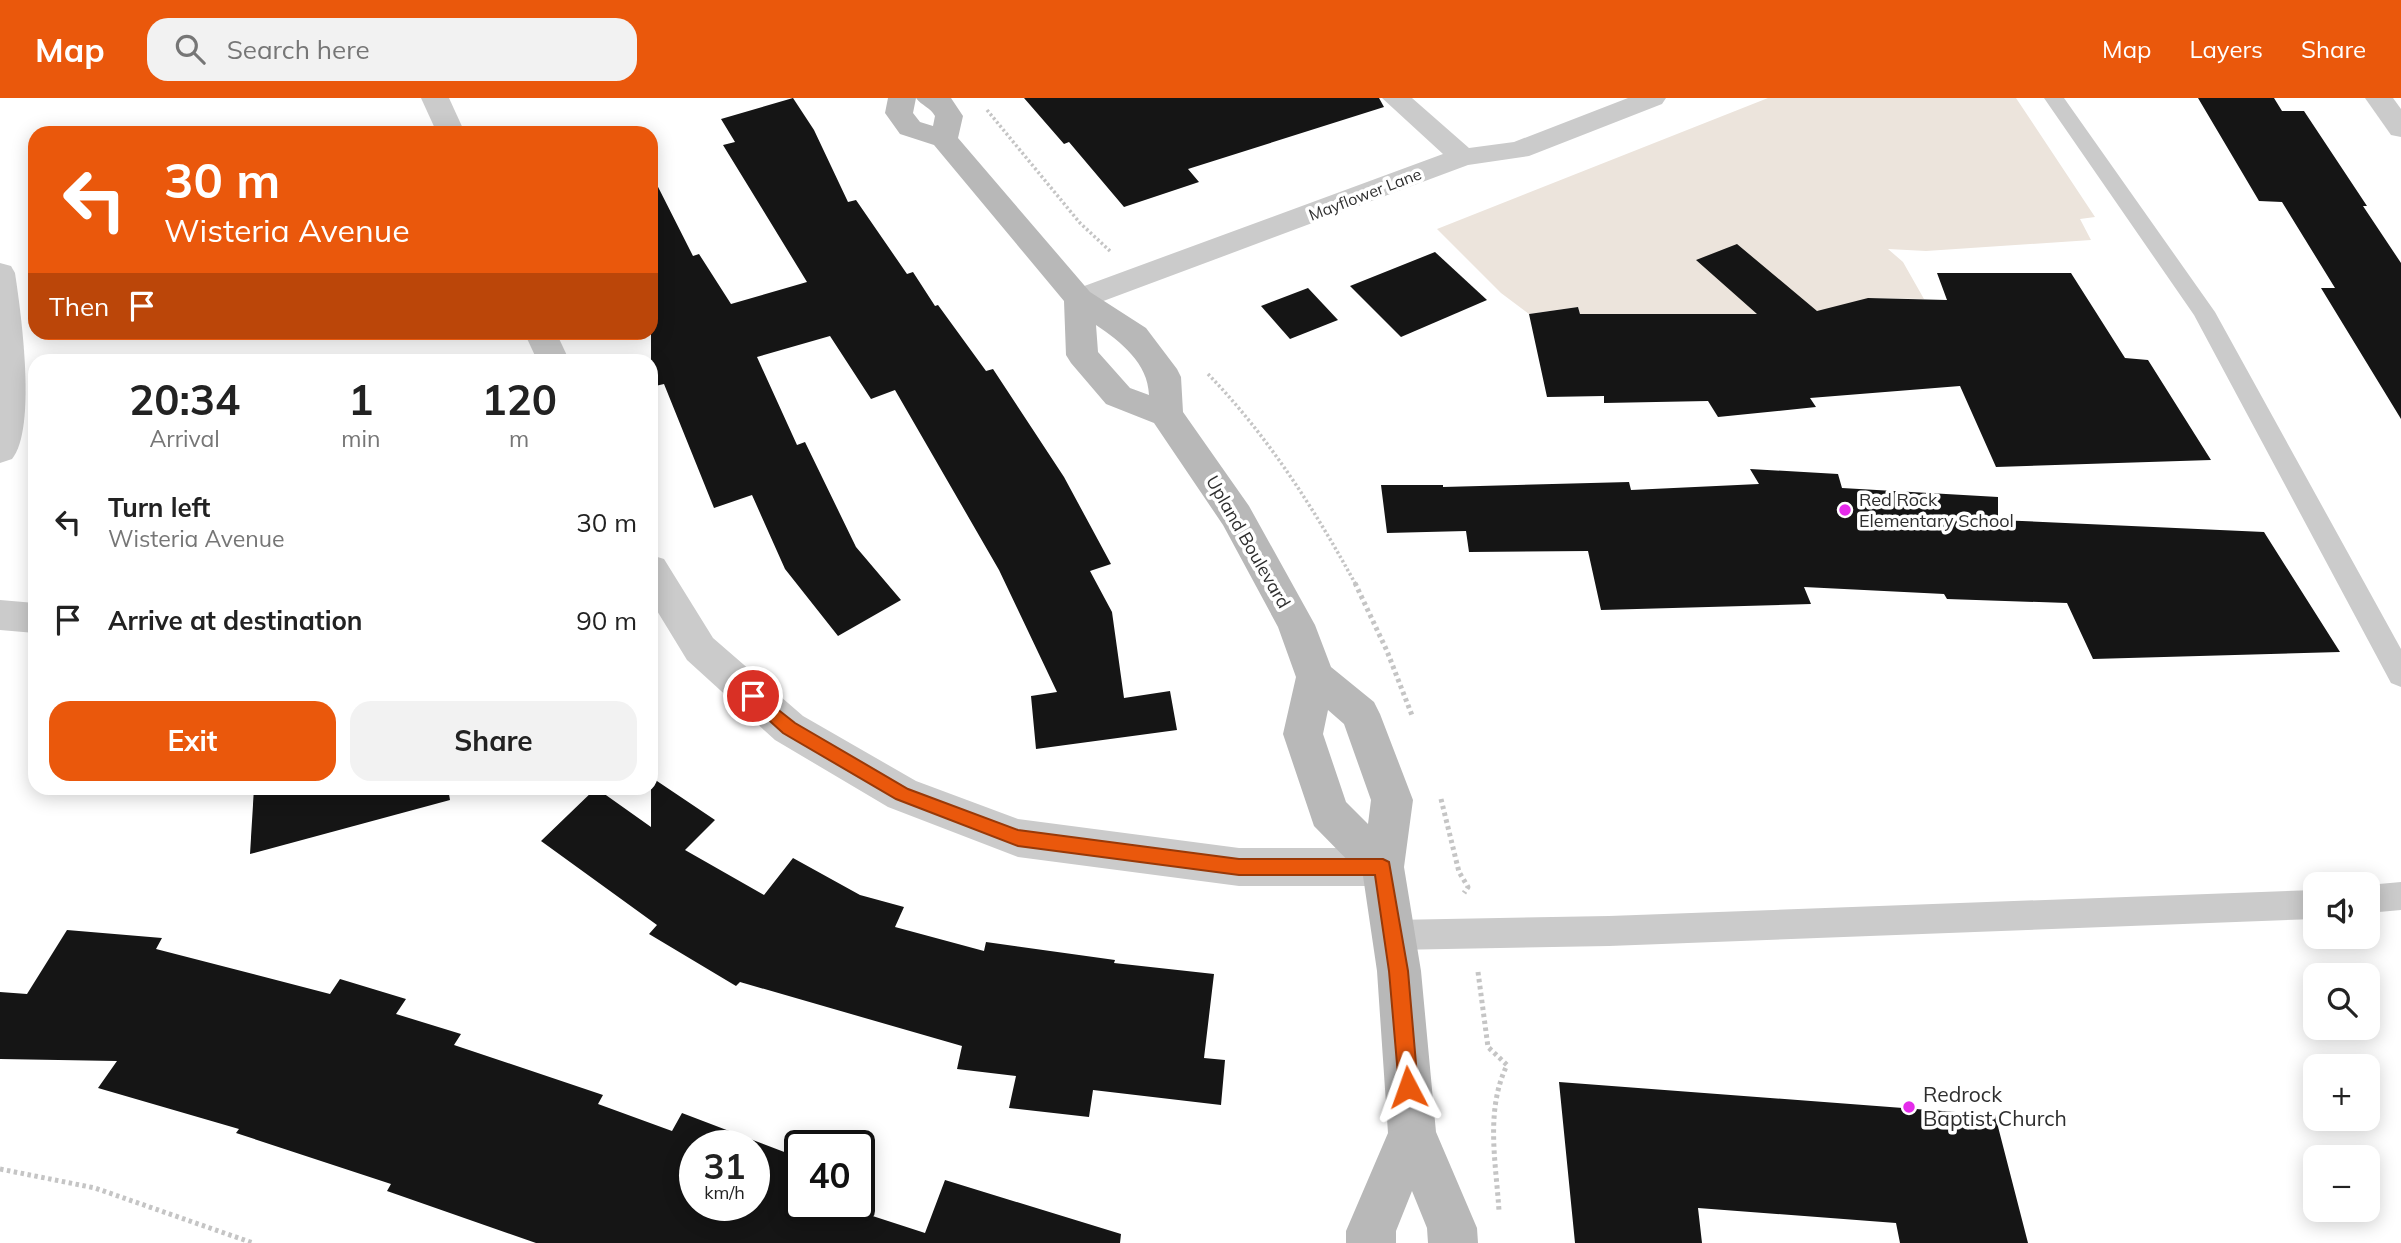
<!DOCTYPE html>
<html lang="en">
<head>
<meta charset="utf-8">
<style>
  :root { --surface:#fff; --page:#f2f2f2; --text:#222; --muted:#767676; --accent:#ea580c }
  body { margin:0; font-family:Mulish,sans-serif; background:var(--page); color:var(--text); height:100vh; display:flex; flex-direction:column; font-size:26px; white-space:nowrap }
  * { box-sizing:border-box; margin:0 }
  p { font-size:23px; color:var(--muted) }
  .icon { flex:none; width:38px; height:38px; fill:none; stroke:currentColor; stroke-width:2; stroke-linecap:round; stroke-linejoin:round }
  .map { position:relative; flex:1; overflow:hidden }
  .panel { position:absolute; left:28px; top:256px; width:630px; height:441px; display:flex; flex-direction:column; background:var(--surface); border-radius:21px; box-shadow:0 4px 18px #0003 }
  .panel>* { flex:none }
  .top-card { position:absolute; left:28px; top:28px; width:630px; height:214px; border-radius:21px; box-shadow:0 4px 18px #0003; background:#ea580c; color:#fff; overflow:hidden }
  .buttons { position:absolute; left:2303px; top:774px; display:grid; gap:14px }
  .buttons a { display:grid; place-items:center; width:77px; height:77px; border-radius:14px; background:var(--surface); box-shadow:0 4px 18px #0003; font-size:35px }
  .speed { position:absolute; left:679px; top:1032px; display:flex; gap:14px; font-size:35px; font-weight:700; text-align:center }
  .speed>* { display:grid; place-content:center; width:91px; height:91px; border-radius:50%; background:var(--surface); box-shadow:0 4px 18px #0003; line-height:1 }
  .speed small { font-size:18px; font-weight:400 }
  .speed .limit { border:4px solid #111; border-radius:10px; background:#fff; color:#111 }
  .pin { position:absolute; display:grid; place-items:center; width:60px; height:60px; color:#fff; margin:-30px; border:4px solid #fff; border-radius:50%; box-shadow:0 2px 7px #0007 }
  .me { position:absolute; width:77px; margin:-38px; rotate:356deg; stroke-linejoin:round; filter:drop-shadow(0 0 5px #0008) }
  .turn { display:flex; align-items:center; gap:24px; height:147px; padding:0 21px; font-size:32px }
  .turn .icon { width:91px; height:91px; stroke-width:2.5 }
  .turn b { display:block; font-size:49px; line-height:60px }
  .then { display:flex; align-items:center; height:66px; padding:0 21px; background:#0003; gap:14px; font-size:26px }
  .eta { display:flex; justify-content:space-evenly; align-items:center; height:119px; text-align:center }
  .eta b { font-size:42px; font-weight:700; line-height:49px }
  .action { display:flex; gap:14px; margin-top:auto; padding:14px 21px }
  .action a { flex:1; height:80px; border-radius:21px; background:var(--accent); color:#fff; font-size:28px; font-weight:700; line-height:80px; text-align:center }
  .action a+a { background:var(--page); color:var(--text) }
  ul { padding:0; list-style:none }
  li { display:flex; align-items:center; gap:21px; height:98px; padding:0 21px }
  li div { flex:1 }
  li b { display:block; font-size:26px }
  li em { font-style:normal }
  header { display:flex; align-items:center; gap:42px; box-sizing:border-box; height:98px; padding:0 35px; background:var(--accent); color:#fff }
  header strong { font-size:33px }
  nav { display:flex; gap:38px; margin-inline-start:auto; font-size:24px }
  .search { width:490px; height:63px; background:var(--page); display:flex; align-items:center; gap:18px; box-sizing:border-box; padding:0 24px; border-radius:21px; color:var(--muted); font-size:26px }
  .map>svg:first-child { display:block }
  .green { fill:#ece4dc }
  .building { fill:#151515; fill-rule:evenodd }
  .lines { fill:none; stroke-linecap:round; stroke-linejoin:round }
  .path-far1 { stroke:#c5c5c5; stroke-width:3.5; stroke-dasharray:2.5 2.5; stroke-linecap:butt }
  .path { stroke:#c5c5c5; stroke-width:5; stroke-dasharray:3.5 3.5; stroke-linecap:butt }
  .lane { fill:#cbcbcb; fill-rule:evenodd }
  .street { fill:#cbcbcb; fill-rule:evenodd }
  .secondary { fill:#b8b8b8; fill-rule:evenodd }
  .route { fill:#ea580c; stroke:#983908; stroke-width:2 }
  .poi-dot { fill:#e52beb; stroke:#fff; stroke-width:2.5 }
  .labels { text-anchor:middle; stroke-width:7; stroke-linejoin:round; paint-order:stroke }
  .far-street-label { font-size:16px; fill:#2e2e2e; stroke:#fff }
  .poi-label { font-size:18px; fill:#2e2e2e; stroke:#fff; text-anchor:start }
  .street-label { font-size:18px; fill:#2e2e2e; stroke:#fff }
  .near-poi-label { font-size:21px; fill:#2e2e2e; stroke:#fff; text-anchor:start }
</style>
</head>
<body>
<header>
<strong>Map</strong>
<div class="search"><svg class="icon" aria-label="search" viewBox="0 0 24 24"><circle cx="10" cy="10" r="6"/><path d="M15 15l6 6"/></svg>Search here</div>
<nav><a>Map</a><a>Layers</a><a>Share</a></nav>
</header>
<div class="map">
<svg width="2401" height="1145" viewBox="0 0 2401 1145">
  <rect width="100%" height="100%" fill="#fff"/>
  <!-- green -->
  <polygon class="green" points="1768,0 2016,0 2095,119 2080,121 2091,142 1926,153 1888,151 1903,164 1924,201 1868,200 1827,218 1807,213 1751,216 1580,216 1578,209 1529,216 1501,195 1437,131"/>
  <!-- building -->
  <g class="building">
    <polygon points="793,0 814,32 848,104 856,102 907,176 913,174 935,208 938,207 986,273 993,271 1064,379 1111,466 1090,473 1112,514 1124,600 1170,593 1177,632 1036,651 1031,598 1057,594 999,472 895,292 871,301 830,238 757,259 797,347 805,344 856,449 901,502 838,538 785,471 752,397 714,410 664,286 651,289 651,75 693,158 699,156 731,206 807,184 723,47 735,44 721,21"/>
    <polygon points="1024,0 1379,0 1384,9 1188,71 1199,84 1124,109 1069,44 1064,46"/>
    <polygon points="2198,0 2274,0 2282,13 2304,13 2367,108 2363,108 2401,165 2401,321 2321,190 2335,190 2282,104 2259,103"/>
    <polygon points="1737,146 1817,213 1868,200 1947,202 1937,175 2071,175 2125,260 2148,262 2211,362 1996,369 1960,288 1810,300 1816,309 1718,319 1708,303 1604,305 1604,298 1547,299 1529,216 1578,209 1580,216 1757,216 1696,162"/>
    <polygon points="1435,154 1487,202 1401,239 1350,188"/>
    <polygon points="1308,190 1338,222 1290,241 1261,208"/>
    <polygon points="1750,371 1838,376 1842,390 1998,399 1998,422 2264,434 2340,554 2093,561 2067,505 1947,501 1944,496 1804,489 1811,506 1601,512 1588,453 1469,454 1466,433 1387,435 1381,387 1443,387 1443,389 1629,384 1631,392 1759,386"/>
    <polygon points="651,679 715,722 685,752 764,797 793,760 860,797 904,809 895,829 984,853 986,844 1115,862 1114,865 1214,876 1204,960 1225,962 1221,1007 1093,992 1089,1019 1009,1010 1016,978 957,971 962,948 740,884 736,888 649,836 657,827 541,743 596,690 651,729"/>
    <polygon points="254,690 448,690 450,702 250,756"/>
    <path d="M67,832L162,840L156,851L330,896L340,881L406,901L396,916L461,936L454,947L603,997L598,1006L672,1033L682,1015L800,1060V1108H852L851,1111L925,1135L945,1082L1121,1136L1120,1145H536L387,1093L391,1086L236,1035L239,1031L98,990L117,963L0,961V894L27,896ZM695,1048H754V1108H695Z"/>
    <polygon points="1559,984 1995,1017 2028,1145 1900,1145 1896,1125 1698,1110 1702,1145 1575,1145"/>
  </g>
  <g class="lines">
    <!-- path-far1 -->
    <g class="path-far1">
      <polyline points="987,12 1080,125 1110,153"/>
      <path d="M1208,276C1268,338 1315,412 1356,487"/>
    </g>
    <!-- path -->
    <g class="path">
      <polyline points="1355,485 1387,553 1413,620"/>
      <polyline points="1441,701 1459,774 1468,789 1464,795"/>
      <path d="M1478,874L1488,949L1507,967C1485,1013 1496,1064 1499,1113"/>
      <polyline points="0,1071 95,1090 253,1145"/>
    </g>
    <!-- lane -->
    <g class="lane">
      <polygon points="2044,0 2064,0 2215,214 2401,551 2401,589 2391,585 2194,217"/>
      <polygon points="2401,784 2401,812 2368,815 2368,787"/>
      <polygon points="2315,792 2315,821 1609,848 1393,852 1382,848 1377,837 1382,826 1393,822 1609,818"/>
    </g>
    <!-- street -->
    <g class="street">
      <polygon points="421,0 449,0 465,35 437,35"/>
      <polygon points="1382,0 1412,0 1469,50 1514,44 1628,0 1666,0 1662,6 1529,58 1468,67 1090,208 1079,211 1068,208 1063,201 1068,194 1443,56"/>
      <polygon points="2365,0 2393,0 2401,11 2401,39 2391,37"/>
      <path d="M0,165L11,168L15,175C21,215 37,330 12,361L0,365Z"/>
      <polygon points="524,234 556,234 569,262 537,262"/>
      <polygon points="651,457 664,461 713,540 803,618 916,683 1018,721 1239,750 1383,750 1398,755 1404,769 1398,783 1383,788 1239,788 1018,759 888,709 775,642 687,562 651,503"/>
      <polygon points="0,502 35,505 35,535 0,532"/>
    </g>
    <!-- secondary -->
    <path class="secondary" d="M888,0H916L913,15L920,24L933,28L935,18C930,9 922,8 916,0H951L963,18L958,40L1090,194L1146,230L1177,271L1181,279L1183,314L1249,408L1315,527L1331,569L1374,604L1380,616L1413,702L1404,769L1421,873L1436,1034L1477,1130L1478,1145H1428L1427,1130L1412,1093L1396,1133V1145H1346V1133L1388,1035L1377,873L1363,778L1314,728L1283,636L1296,579L1278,529L1223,427L1154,325L1106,306L1071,265L1066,257L1064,203L934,47L900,36L885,15ZM1096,227C1121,244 1148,265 1149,297L1130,290L1098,254ZM1328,612L1344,626L1371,702L1368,726L1346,704L1323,636Z"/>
  </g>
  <!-- route -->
  <polygon class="route" points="753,592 795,625 908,691 1018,732 1239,761 1383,761 1389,764 1408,873 1418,989 1415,995 1408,998 1401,995 1399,989 1389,873 1375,777 1239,777 1018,748 896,701 783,635 748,603 745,598 748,594"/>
  <!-- markers -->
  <g class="poi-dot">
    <circle cx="1845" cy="412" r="7"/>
    <circle cx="1909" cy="1009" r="7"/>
  </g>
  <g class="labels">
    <!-- far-street labels -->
    <g class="far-street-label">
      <text transform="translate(1365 96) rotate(-21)" y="6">Mayflower Lane</text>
    </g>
    <!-- poi labels -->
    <g class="poi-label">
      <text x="1859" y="408">Red Rock<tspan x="1859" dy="21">Elementary School</tspan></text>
    </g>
    <!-- street labels -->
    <g class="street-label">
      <text transform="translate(1248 444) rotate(60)" y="6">Upland Boulevard</text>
    </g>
    <!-- near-poi labels -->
    <g class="near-poi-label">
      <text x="1923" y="1004">Redrock<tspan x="1923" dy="24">Baptist Church</tspan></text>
    </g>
  </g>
</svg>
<div class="buttons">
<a><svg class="icon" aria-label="sound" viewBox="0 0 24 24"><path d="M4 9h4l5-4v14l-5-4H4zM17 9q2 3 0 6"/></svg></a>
<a><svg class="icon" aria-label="search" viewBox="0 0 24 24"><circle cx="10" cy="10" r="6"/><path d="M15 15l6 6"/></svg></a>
<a>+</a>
<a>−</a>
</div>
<div class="speed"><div>31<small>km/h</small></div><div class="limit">40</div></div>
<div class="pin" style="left:753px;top:598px;background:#d93025"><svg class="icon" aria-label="arrive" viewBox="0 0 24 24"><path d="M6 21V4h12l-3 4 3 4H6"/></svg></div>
<svg class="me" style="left:1408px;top:989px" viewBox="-20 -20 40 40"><path d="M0-17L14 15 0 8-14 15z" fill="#ea580c" stroke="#fff" stroke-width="4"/></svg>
<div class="top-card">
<div class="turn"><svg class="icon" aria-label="left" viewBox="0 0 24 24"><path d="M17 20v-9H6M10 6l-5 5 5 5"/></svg><div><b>30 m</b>Wisteria Avenue</div></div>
<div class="then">Then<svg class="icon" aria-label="arrive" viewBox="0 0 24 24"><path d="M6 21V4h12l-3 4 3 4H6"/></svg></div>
</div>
<section class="panel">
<div class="eta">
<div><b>20:34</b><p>Arrival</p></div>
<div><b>1</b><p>min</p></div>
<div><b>120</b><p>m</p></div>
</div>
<ul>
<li><svg class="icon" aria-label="left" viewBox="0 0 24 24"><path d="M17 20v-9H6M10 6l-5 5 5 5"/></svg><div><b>Turn left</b><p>Wisteria Avenue</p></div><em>30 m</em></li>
<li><svg class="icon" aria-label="arrive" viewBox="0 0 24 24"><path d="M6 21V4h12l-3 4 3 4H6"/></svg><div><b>Arrive at destination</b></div><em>90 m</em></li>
</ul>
<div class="action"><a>Exit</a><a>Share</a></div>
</section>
</div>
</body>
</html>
